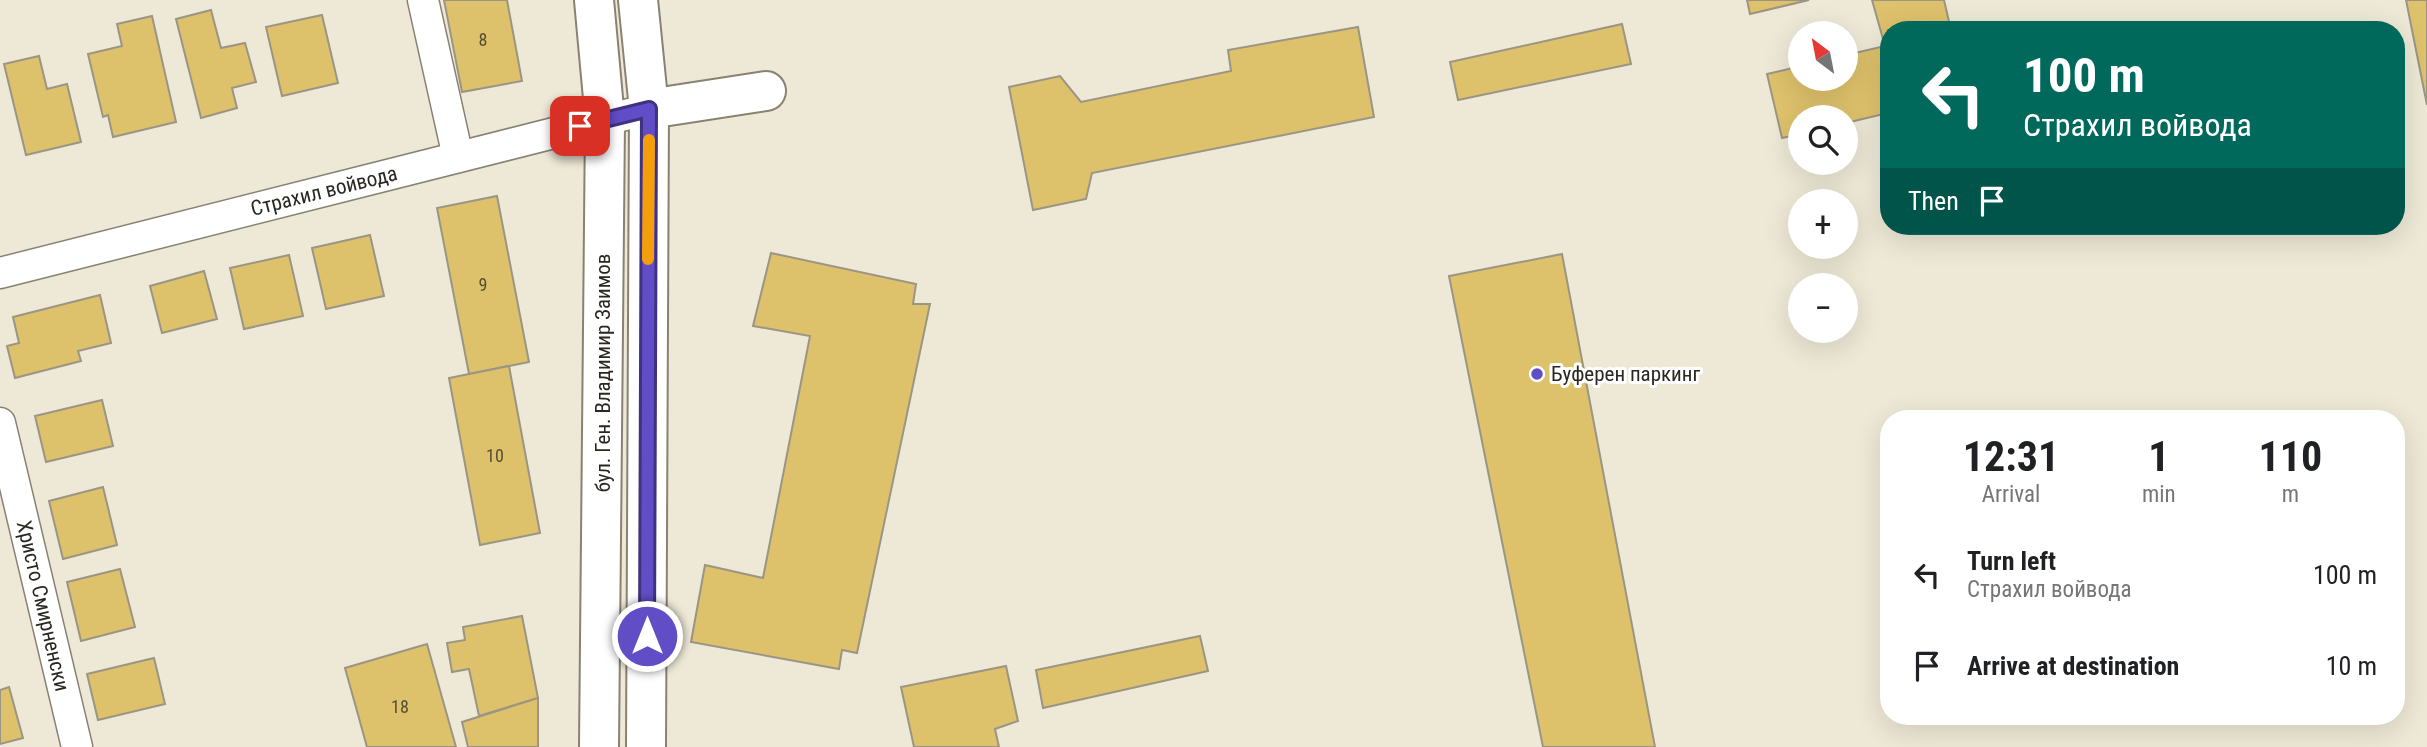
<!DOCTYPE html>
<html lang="en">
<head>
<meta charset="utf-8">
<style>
  :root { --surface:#fff; --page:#f2f2f2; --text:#202124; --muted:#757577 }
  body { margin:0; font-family:"Roboto Condensed",sans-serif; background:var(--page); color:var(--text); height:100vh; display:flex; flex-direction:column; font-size:26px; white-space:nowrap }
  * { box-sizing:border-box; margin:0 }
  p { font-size:23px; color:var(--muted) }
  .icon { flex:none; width:38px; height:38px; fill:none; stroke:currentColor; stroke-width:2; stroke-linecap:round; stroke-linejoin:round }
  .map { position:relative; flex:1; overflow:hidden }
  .drawer { position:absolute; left:1880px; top:410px; width:525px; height:315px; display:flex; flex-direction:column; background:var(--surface); border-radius:28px; box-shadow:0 7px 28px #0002 }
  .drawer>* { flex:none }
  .guide { position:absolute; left:1880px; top:21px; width:525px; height:214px; border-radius:28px; box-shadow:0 7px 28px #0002; background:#00695c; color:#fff; overflow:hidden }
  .needle { width:46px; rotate:328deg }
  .tools { position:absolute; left:1788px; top:21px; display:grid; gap:14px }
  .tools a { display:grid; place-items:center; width:70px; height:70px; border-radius:50%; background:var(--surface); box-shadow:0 7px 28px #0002; font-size:35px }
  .pin { position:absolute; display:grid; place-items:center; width:60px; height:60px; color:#fff; margin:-30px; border-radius:14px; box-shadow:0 4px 10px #0006 }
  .me { position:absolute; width:77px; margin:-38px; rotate:0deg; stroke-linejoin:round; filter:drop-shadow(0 0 5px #0008) }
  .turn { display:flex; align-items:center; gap:24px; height:147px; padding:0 28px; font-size:32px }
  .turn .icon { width:91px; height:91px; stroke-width:2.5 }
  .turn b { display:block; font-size:49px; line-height:60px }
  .then { display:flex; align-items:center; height:66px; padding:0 28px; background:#0003; gap:14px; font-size:26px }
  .eta { display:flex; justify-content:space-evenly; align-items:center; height:119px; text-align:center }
  .eta b { font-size:42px; font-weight:700; line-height:49px }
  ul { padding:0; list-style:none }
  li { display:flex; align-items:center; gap:21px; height:91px; padding:0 28px }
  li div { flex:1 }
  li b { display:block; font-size:26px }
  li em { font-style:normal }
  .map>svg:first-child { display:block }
  .building { fill:#dec16b; stroke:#9b9584; stroke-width:2 }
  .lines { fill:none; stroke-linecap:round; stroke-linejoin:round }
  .minor-casing { stroke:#888272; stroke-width:33 }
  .secondary-casing { stroke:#888272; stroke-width:42 }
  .primary-casing { stroke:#888272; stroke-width:42 }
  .minor { stroke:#fff; stroke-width:30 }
  .secondary { stroke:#fff; stroke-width:38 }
  .primary { stroke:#fff; stroke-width:38 }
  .route-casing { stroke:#3f3281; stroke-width:18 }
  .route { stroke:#614dc6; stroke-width:12 }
  .slow { stroke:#f59e0b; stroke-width:12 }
  .poi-dot { fill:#614dc6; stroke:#fff; stroke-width:2.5 }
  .labels { text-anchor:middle; stroke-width:6; stroke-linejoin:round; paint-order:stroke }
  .number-label { font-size:18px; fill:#564e33 }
  .street-label { font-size:21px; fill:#292720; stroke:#fff }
  .poi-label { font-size:21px; fill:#292720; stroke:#fff; text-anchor:start }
</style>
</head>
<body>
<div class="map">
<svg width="2427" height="747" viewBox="0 0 2427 747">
  <rect width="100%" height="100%" fill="#eee8d6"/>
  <!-- building -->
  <g class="building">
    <polygon points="444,0 507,0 522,81 462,92"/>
    <polygon points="1747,0 1809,0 1750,14"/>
    <polygon points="1872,0 1944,0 1951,30 1888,30 1888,113 1846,123 1846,117 1801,117 1801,134 1782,138 1767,74 1801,66 1801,79 1846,79 1846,55 1885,46"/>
    <polygon points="2406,0 2427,0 2427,105"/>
    <polygon points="211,10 221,48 245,43 256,82 232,88 237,108 201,118 176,19"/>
    <polygon points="322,15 338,83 282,96 266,27"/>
    <polygon points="152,16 176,122 113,137 108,115 103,117 88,54 122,46 117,24"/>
    <polygon points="1622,24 1631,64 1458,100 1450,62"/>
    <polygon points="1358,27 1374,117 1092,173 1086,199 1033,210 1009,87 1060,76 1081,102 1231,71 1228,50"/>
    <polygon points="39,56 47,89 67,84 81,142 26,155 4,64"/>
    <polygon points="497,196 529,362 469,374 437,208"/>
    <polygon points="370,235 384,296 326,309 312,248"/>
    <polygon points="771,253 916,284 913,304 930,304 857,653 842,650 839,669 691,642 705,565 763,578 810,336 753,326"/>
    <polygon points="1562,254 1655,747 1543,747 1449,276"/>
    <polygon points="289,255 303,316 244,329 230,268"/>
    <polygon points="204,271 217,319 162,333 150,286"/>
    <polygon points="100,295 111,343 78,351 81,361 15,378 7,346 19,343 13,317"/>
    <polygon points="509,366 540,533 480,545 449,378"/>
    <polygon points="102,400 113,446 46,462 35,416"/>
    <polygon points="103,487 117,545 63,559 49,501"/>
    <polygon points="120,569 135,627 81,641 67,582"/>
    <polygon points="522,616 538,698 479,716 469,669 452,672 447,643 465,640 463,627"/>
    <polygon points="1200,636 1208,671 1043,708 1036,670"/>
    <polygon points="427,644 456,747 367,747 345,668"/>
    <polygon points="154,658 165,704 98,720 87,674"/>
    <polygon points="1006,666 1018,721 995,729 999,747 914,747 901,687"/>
    <polygon points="9,687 23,738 0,744 0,690"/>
    <polygon points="538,698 538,747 468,747 462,722"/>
  </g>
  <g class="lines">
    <defs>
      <g id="minor">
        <polyline points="423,0 458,157"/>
        <polyline points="0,273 649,109"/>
        <polyline points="0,423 77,747"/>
      </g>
      <g id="secondary">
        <polyline points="594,0 605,120 599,747"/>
        <polyline points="638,0 649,109 646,747"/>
      </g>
      <polyline id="primary" points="649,109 766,91"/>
    </defs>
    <!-- minor casing -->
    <use href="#minor" class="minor-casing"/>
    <!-- secondary casing -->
    <use href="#secondary" class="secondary-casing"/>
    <!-- primary casing -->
    <use href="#primary" class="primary-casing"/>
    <!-- minor -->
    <use href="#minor" class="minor"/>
    <!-- secondary -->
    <use href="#secondary" class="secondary"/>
    <!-- primary -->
    <use href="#primary" class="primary"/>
  </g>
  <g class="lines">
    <defs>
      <polyline id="route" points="580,126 649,109 647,636"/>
    </defs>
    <!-- route casing -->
    <use href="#route" class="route-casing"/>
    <!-- route -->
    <use href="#route" class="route"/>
    <!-- slow -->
    <polyline class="slow" points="648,259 649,140"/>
  </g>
  <!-- markers -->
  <circle class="poi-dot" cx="1537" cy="374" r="7"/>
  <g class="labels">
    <!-- number labels -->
    <g class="number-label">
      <text x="483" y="46">8</text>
      <text x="483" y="291">9</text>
      <text x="495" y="462">10</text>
      <text x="400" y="713">18</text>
    </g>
    <!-- street labels -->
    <g class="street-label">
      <text transform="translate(324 191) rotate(-14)" y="7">Страхил войвода</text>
      <text transform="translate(603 373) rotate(-90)" y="7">бул. Ген. Владимир Заимов</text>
      <text transform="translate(43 606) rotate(77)" y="7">Христо Смирненски</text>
    </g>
    <!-- poi labels -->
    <g class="poi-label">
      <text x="1551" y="381">Буферен паркинг</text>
    </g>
  </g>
</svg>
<div class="tools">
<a><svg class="needle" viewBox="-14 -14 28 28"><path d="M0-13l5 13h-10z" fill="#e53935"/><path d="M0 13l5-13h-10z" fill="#757577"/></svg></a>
<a><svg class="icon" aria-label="search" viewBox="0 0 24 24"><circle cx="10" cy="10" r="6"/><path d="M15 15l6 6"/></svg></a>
<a>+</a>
<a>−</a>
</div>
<div class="pin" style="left:580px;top:126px;background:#d93025"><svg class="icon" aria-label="arrive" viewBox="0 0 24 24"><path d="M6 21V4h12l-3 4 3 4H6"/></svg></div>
<svg class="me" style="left:647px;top:636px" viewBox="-20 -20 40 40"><circle r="17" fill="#614dc6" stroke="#fff" stroke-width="3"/><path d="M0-11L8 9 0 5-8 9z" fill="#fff"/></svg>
<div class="guide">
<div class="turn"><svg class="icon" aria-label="left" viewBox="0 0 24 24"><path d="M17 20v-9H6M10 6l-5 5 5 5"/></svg><div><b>100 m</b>Страхил войвода</div></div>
<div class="then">Then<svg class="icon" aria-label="arrive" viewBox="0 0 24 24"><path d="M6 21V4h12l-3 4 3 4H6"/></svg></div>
</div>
<section class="drawer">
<div class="eta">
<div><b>12:31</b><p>Arrival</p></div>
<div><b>1</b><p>min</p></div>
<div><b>110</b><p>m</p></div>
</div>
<ul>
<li><svg class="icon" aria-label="left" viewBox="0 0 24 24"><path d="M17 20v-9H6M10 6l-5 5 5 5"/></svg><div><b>Turn left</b><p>Страхил войвода</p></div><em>100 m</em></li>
<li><svg class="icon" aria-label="arrive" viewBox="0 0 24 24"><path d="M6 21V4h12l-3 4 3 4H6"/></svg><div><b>Arrive at destination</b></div><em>10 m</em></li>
</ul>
</section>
</div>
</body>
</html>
